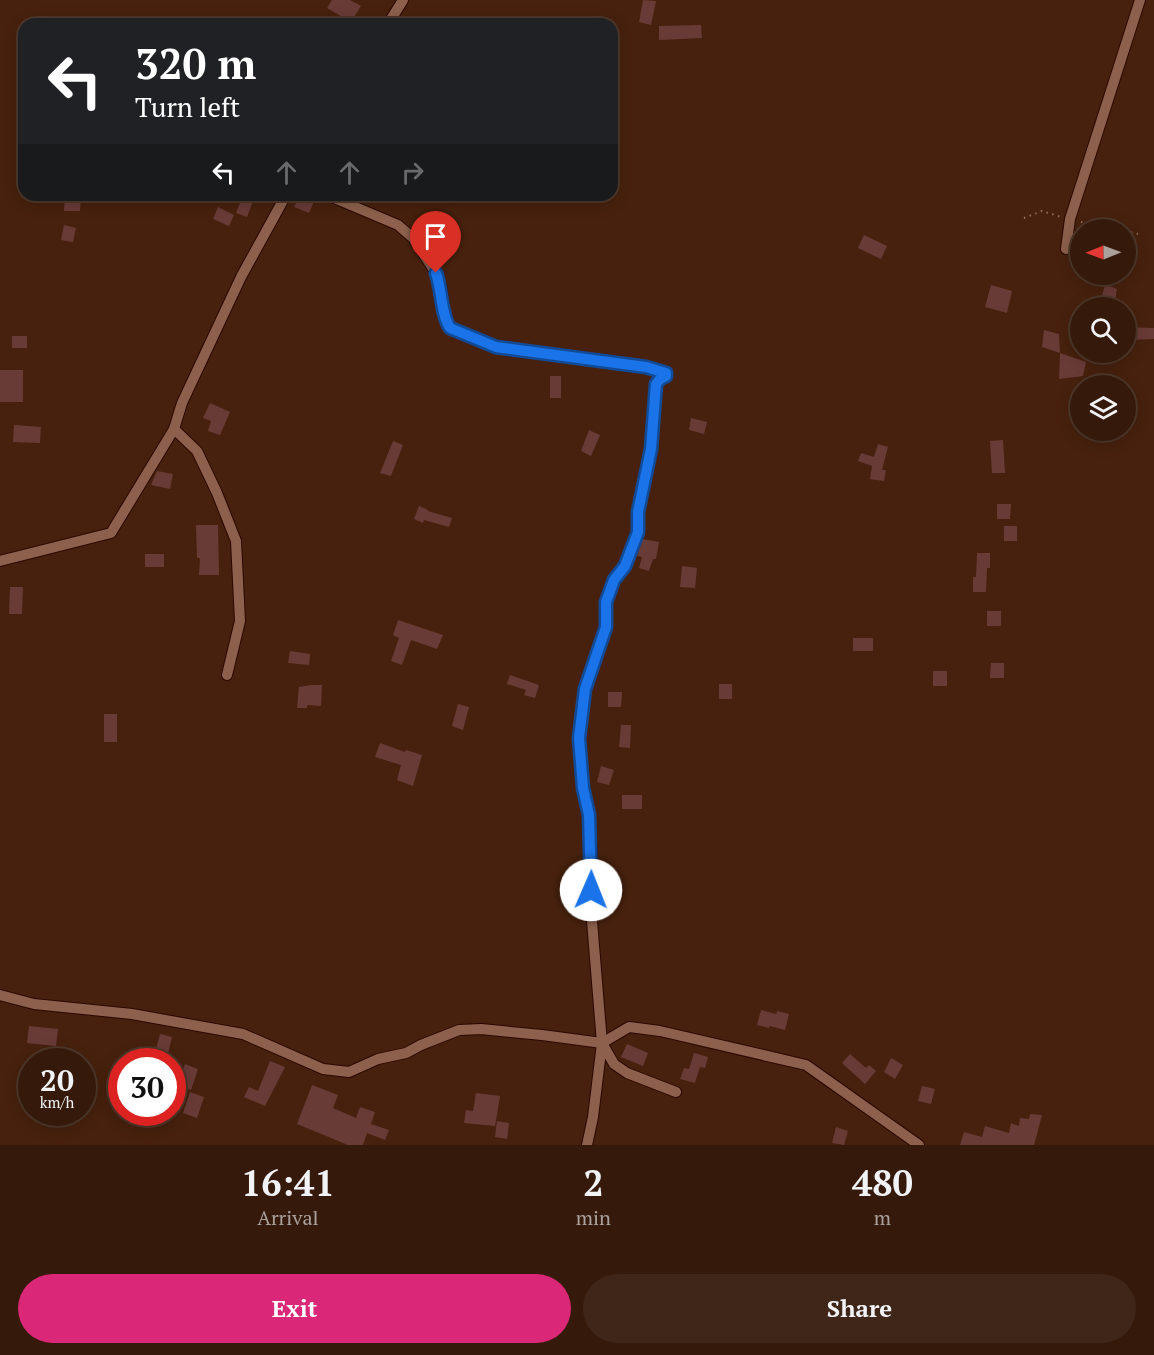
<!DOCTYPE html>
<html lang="en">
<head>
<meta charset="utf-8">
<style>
  :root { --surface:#35190a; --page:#402618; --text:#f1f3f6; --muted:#aaa09c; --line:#4f382b; --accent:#db2777 }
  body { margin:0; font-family:"PT Serif",serif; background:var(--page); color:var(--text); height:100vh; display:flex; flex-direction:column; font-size:22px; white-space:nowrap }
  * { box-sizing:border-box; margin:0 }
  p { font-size:20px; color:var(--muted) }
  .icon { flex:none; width:33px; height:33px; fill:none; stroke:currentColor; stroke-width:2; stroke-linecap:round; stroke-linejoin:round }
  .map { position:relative; height:1145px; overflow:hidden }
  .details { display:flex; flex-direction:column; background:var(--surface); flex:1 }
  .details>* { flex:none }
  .banner { position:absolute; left:18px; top:18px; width:600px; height:183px; border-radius:18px; box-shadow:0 3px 15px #0003,0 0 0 2px var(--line); background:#202124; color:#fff; overflow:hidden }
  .needle { width:39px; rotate:269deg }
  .fabs { position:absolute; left:1070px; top:219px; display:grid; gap:12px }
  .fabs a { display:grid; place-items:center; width:66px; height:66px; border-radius:50%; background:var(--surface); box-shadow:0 3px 15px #0003,0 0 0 2px var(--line); font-size:30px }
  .speed { position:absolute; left:18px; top:1048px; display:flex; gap:12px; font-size:30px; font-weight:700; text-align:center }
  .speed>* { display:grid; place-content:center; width:78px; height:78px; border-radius:50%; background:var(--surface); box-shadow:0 3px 15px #0003,0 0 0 2px var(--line); line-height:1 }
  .speed small { font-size:15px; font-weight:400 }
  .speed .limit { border:9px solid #d22; background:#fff; color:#111 }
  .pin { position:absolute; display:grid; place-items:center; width:51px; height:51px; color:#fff; margin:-62px -26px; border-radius:50% 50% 50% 0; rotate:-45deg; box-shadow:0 0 6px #0007 }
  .pin .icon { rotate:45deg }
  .me { position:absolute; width:66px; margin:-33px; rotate:1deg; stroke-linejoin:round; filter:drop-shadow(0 0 4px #0008) }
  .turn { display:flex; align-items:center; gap:21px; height:126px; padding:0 18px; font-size:27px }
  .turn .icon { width:78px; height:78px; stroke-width:2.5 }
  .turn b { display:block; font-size:42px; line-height:51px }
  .lanes { display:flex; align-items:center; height:57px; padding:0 18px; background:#0003; justify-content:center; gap:30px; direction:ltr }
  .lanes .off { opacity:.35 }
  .eta { display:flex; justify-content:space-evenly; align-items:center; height:102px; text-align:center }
  .eta b { font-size:36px; font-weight:700; line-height:42px }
  .button { display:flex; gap:12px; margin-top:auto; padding:12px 18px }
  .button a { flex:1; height:69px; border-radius:36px; background:var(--accent); color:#fff; font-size:24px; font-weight:700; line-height:69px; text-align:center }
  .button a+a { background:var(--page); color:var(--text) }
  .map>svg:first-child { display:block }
  .building { fill:#693b37 }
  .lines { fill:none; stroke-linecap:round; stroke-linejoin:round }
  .minor-casing { stroke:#2b0800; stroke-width:12 }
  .path { stroke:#8e6e5d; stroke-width:2; stroke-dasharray:1.5 4.5; stroke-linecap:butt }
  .minor { stroke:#8c604c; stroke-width:10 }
  .route-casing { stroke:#114b97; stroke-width:15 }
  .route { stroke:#1a73e8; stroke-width:10 }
</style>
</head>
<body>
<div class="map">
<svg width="1154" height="1145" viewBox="0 0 1154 1145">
  <rect width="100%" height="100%" fill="#47210d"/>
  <!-- building -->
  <g class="building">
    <polygon points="332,0 350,0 361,6 351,22 327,8"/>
    <polygon points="643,0 656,1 651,25 639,22"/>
    <polygon points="701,25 702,38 659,40 659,26"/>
    <polygon points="65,195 81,195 80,211 64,211"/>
    <polygon points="243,195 255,195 247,217 236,213"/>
    <polygon points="300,195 315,199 309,213 294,207"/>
    <polygon points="218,207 234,215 229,226 213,219"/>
    <polygon points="64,225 76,228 73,242 61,240"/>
    <polygon points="864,235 887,246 881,259 858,248"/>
    <polygon points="1105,284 1117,289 1114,308 1099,308"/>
    <polygon points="991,285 1012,291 1007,313 985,307"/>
    <polygon points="1125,327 1154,328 1154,339 1125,340"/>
    <polygon points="1044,330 1059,334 1060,353 1042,347"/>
    <rect x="12" y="336" width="15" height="12"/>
    <polygon points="1060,353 1086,362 1083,376 1059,379"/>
    <rect x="0" y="370" width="23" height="32"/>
    <rect x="550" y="376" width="11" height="22"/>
    <polygon points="210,403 230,412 220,435 208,431 211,421 203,418"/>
    <polygon points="691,418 707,422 704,434 689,430"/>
    <polygon points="14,425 41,427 40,443 13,442"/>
    <polygon points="589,430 600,435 591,456 581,451"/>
    <polygon points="1003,440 1005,473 992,473 990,441"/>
    <polygon points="393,441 403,445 391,476 380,473"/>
    <polygon points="878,444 888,447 882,470 886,470 884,481 870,479 872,466 858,461 861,453 874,457"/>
    <polygon points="157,471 173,474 170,489 151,485"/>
    <polygon points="997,504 1011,504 1010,519 997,519"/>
    <polygon points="419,506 428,510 428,511 452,518 449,527 424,520 423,523 414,519"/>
    <polygon points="196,525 218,525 219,575 199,575 200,558 197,558"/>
    <rect x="1004" y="526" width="13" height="15"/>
    <polygon points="642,539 659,542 656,559 653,559 649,571 639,568 642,557 637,556"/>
    <polygon points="977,553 990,553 990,568 987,568 986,592 973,592 973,577 976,577"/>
    <rect x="145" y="554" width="19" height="13"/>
    <polygon points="682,566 697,568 695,588 680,587"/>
    <polygon points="10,587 23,587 22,614 9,614"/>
    <rect x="987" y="611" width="14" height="15"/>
    <polygon points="398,620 443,635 437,649 411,640 402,665 391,661 399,638 393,635"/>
    <rect x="853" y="638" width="20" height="13"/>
    <polygon points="290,651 310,654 309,665 288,663"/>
    <polygon points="991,663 1004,663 1004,678 990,678"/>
    <rect x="933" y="671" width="14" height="15"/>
    <polygon points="510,675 539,685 535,698 524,695 526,690 507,684"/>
    <rect x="719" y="684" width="13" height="15"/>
    <polygon points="311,685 322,685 321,706 307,705 307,708 297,708 299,687"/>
    <polygon points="608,692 622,692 621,707 608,707"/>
    <polygon points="458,704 469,707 463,730 452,726"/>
    <rect x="104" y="714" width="13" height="28"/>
    <polygon points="621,725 631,725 630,748 619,747"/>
    <polygon points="380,743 405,752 406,750 422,755 413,786 397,780 401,765 375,757"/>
    <polygon points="601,766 614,770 609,785 597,782"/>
    <rect x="622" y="795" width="20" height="14"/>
    <polygon points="761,1010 776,1014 777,1011 789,1014 785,1030 770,1026 769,1028 757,1025"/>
    <polygon points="29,1026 58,1029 56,1046 27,1043"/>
    <polygon points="160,1034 172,1037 166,1062 153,1060"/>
    <polygon points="627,1044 648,1053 643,1066 621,1057"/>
    <polygon points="694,1053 708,1057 705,1068 700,1067 695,1083 680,1079 684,1068 689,1069"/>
    <polygon points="850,1054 866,1068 869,1065 876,1071 865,1084 842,1063"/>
    <polygon points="891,1058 903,1065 895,1079 884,1072"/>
    <polygon points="270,1061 285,1067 265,1106 244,1097 249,1087 258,1091"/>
    <polygon points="185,1064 198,1069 191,1090 178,1085"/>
    <polygon points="312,1085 338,1095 333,1108 356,1118 360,1107 375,1112 371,1124 389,1130 385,1140 367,1133 363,1145 348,1145 297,1124"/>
    <polygon points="922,1086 935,1089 931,1104 918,1101"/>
    <polygon points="190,1092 204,1097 197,1118 183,1113"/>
    <polygon points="476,1093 500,1096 495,1126 464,1123 466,1110 473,1111"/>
    <polygon points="1030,1114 1042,1115 1034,1145 960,1145 964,1132 982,1137 985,1126 1009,1133 1011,1123 1019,1126 1020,1118 1029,1119"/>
    <polygon points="497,1121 509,1123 507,1139 495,1137"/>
    <polygon points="836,1127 848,1131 844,1145 832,1143"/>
  </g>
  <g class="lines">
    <defs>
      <g id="minor">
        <polyline points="388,24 403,0"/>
        <polyline points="327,195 398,225 413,238 436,273 441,286 446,322 450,328 496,347 646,367 666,373 666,376 660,379 656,385 651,449 638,512 637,532 625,565 614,580 606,602 605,626 585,689 579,738 583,788 589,815 592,851 591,909 602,1043 614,1064 627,1073 676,1092"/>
        <polyline points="1066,249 1070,219 1140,0"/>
        <polyline points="174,429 197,451 217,493 236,541 240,621 227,675"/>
        <polyline points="0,561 111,533 174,429 182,403 241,277 286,195"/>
        <polyline points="0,995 34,1004 132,1014 243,1034 323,1069 349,1072 378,1059 406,1053 421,1045 459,1030 481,1029 542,1035 602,1043 629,1027 660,1031 806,1065 919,1145"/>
        <polyline points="587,1145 593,1117 602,1043"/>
      </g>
    </defs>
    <!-- minor casing -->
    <use href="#minor" class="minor-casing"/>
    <!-- path -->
    <g class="path">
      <polyline points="1024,218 1042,211 1061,217"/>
      <polyline points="1081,222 1119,230"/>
      <polyline points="1125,231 1138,234"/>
    </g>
    <!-- minor -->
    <use href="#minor" class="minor"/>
  </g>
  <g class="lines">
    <defs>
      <path id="route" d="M436,273C442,290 441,315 450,328L496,347L646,367L666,373V376L660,379L656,384L651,449L638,512V532L625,566L614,580L606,602V627L585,689L579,738L583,788L589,815L591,890"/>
    </defs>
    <!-- route casing -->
    <use href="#route" class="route-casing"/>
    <!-- route -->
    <use href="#route" class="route"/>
  </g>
</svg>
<div class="fabs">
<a><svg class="needle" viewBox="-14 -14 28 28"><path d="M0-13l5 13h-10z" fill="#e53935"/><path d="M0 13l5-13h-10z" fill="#aaa09c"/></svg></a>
<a><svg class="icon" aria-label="search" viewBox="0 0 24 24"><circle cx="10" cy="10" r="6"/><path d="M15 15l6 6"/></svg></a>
<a><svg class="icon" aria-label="layers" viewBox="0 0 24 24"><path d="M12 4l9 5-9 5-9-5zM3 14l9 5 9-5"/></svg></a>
</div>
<div class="speed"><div>20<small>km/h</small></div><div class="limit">30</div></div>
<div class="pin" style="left:436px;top:273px;background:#d93025"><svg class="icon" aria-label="arrive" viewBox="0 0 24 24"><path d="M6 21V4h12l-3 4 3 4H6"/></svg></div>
<svg class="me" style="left:591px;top:890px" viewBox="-20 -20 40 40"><circle r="19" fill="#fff"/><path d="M0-13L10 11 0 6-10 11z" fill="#1a73e8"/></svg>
<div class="banner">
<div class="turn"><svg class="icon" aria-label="left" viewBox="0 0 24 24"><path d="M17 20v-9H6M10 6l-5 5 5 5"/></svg><div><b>320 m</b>Turn left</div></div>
<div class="lanes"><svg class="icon" aria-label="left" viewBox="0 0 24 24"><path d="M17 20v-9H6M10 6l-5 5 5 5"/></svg><svg class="icon off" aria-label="ahead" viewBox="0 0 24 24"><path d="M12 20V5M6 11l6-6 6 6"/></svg><svg class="icon off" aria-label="ahead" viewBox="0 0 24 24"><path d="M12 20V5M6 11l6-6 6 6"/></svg><svg class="icon off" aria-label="right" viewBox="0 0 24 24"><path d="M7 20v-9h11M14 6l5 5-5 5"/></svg></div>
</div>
</div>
<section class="details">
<div class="eta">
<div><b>16:41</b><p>Arrival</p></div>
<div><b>2</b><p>min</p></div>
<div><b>480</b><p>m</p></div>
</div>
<div class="button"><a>Exit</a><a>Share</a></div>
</section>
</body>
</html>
